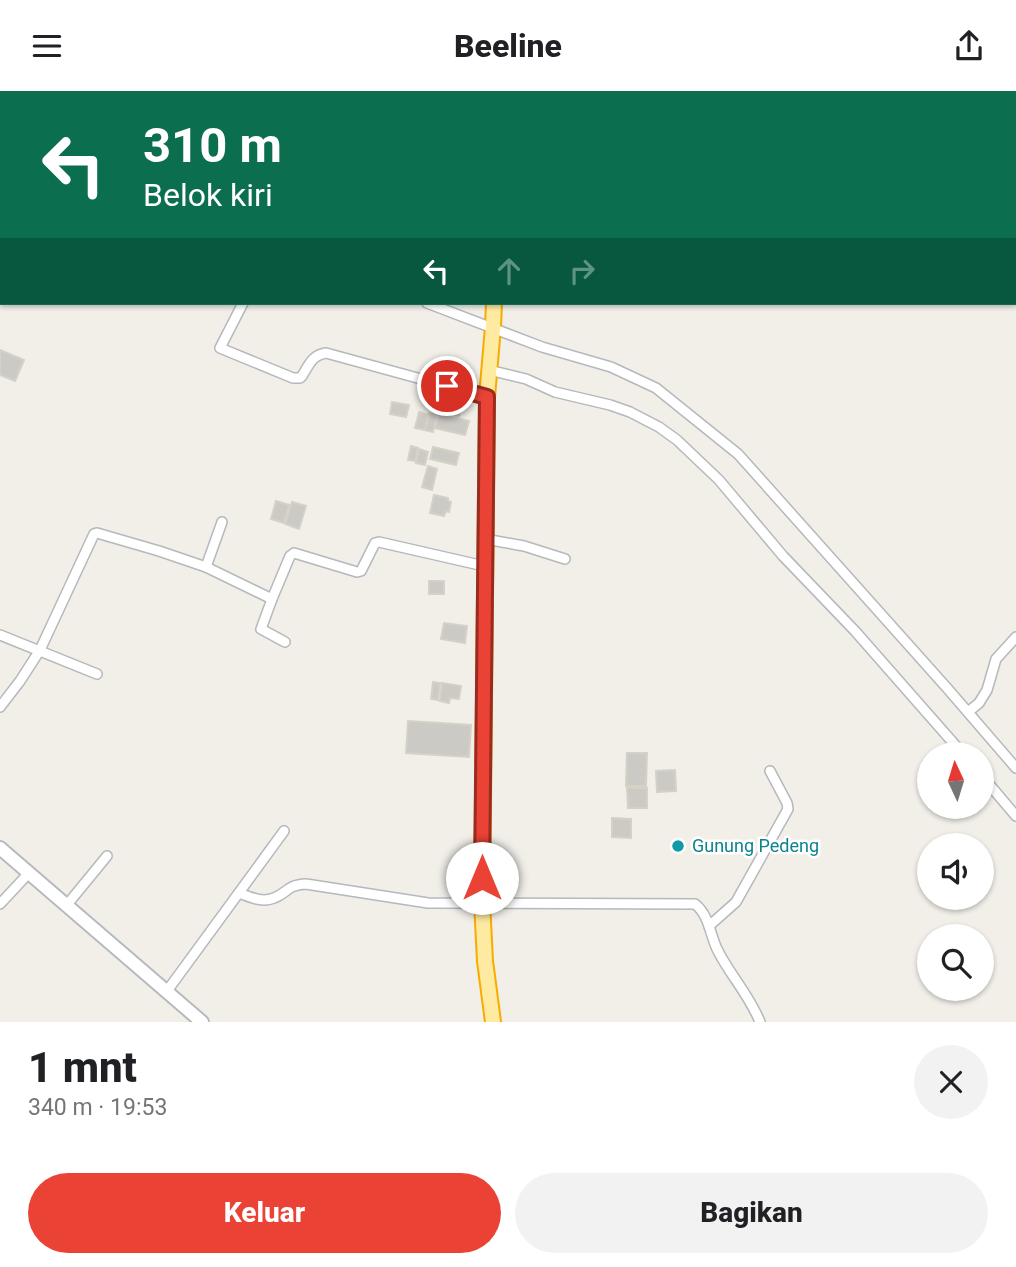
<!DOCTYPE html>
<html lang="id">
<head>
<meta charset="utf-8">
<style>
  :root { --surface:#fff; --page:#f2f2f2; --text:#202124; --muted:#757577; --accent:#ea4335 }
  body { margin:0; font-family:Roboto,sans-serif; background:var(--page); color:var(--text); height:100vh; display:flex; flex-direction:column; font-size:26px; white-space:nowrap }
  * { box-sizing:border-box; margin:0 }
  p { font-size:23px; color:var(--muted) }
  .icon { flex:none; width:38px; height:38px; fill:none; stroke:currentColor; stroke-width:2; stroke-linecap:round; stroke-linejoin:round }
  .map { position:relative; height:931px; overflow:hidden }
  .details { display:flex; flex-direction:column; background:var(--surface); flex:1 }
  .details>* { flex:none }
  .hud { position:absolute; left:0px; top:0px; width:1017px; height:214px; box-shadow:0 2px 5px #0004; background:#0b6e4f; color:#fff; overflow:hidden }
  .needle { width:46px; rotate:356deg }
  .controls { position:absolute; left:917px; top:651px; display:grid; gap:14px }
  .controls a { display:grid; place-items:center; width:77px; height:77px; border-radius:50%; background:var(--surface); box-shadow:0 2px 5px #0004; font-size:35px }
  .pin { position:absolute; display:grid; place-items:center; width:60px; height:60px; color:#fff; margin:-30px; border:4px solid #fff; border-radius:50%; box-shadow:0 2px 7px #0007 }
  .me { position:absolute; width:77px; margin:-38px; rotate:0deg; stroke-linejoin:round; filter:drop-shadow(0 0 5px #0008) }
  .turn { display:flex; align-items:center; gap:24px; height:147px; padding:0 28px; font-size:32px }
  .turn .icon { width:91px; height:91px; stroke-width:2.5 }
  .turn b { display:block; font-size:49px; line-height:60px }
  .lanes { display:flex; align-items:center; height:66px; padding:0 28px; background:#0003; justify-content:center; gap:35px; direction:ltr }
  .lanes .off { opacity:.35 }
  .round { display:grid; place-items:center; flex:none; width:74px; height:74px; border-radius:37px; background:var(--page) }
  .head { display:flex; align-items:center; justify-content:space-between; height:119px; padding:0 28px }
  h1 { font-size:42px; font-weight:800; line-height:52px }
  .cta { display:flex; gap:14px; margin-top:auto; padding:14px 28px }
  .cta a { flex:1; height:80px; border-radius:42px; background:var(--accent); color:#fff; font-size:28px; font-weight:800; line-height:80px; text-align:center }
  .cta a+a { background:var(--page); color:var(--text) }
  header { display:flex; justify-content:space-between; align-items:center; height:91px; padding:0 28px; background:var(--surface); font-size:32px; font-weight:800 }
  .map>svg:first-child { display:block }
  .building { fill:#cccac5; stroke:#d6d1c6; stroke-width:2 }
  .lines { fill:none; stroke-linecap:round; stroke-linejoin:round }
  .minor-casing { stroke:#b5b8bc; stroke-width:12 }
  .secondary-casing { stroke:#b6babf; stroke-width:16 }
  .trunk-casing { stroke:#f9ab00; stroke-width:18 }
  .minor { stroke:#fff; stroke-width:9 }
  .secondary { stroke:#fff; stroke-width:12 }
  .trunk { stroke:#feeaa1; stroke-width:14 }
  .route-casing { stroke:#982c22; stroke-width:18 }
  .route { stroke:#ea4335; stroke-width:12 }
  .culture-dot { fill:#0f9aa8; stroke:#fff; stroke-width:2.5 }
  .labels { text-anchor:middle; stroke-width:5; stroke-linejoin:round; paint-order:stroke }
  .culture-label { font-size:18px; fill:#0d838f; stroke:#fff; text-anchor:start }
</style>
</head>
<body>
<header><svg class="icon" aria-label="menu" viewBox="0 0 24 24"><path d="M4 6h16M4 12h16M4 18h16"/></svg>Beeline<svg class="icon" aria-label="share" viewBox="0 0 24 24"><path d="M12 15V3M7 8l5-5 5 5M5 13v7h14v-7"/></svg></header>
<div class="map">
<svg width="1016" height="931" viewBox="0 0 1016 931">
  <rect width="100%" height="100%" fill="#f1efe8"/>
  <!-- building -->
  <g class="building">
    <polygon points="0,259 24,269 15,290 0,284"/>
    <polygon points="443,305 462,309 459,325 440,322"/>
    <polygon points="392,311 409,314 406,326 390,323"/>
    <polygon points="419,321 428,324 425,339 415,337"/>
    <polygon points="429,322 437,324 433,341 425,339"/>
    <polygon points="439,323 469,330 465,344 435,337"/>
    <polygon points="411,355 418,357 415,370 408,369"/>
    <polygon points="433,356 459,362 456,374 430,368"/>
    <polygon points="419,358 428,361 425,374 416,372"/>
    <polygon points="428,375 437,378 432,399 422,396"/>
    <polygon points="434,404 448,407 448,410 451,411 449,421 446,420 444,425 430,422"/>
    <polygon points="276,410 289,414 284,432 271,428"/>
    <polygon points="292,411 306,415 299,438 285,433"/>
    <rect x="429" y="490" width="15" height="13"/>
    <polygon points="444,532 467,535 465,552 441,548"/>
    <polygon points="433,591 440,592 438,609 431,608"/>
    <polygon points="442,592 461,595 459,608 450,607 449,612 440,610"/>
    <polygon points="408,630 471,634 469,666 406,662"/>
    <polygon points="627,662 647,662 646,695 626,695"/>
    <polygon points="675,679 676,700 657,701 656,680"/>
    <polygon points="627,697 647,697 647,717 628,717"/>
    <polygon points="612,727 631,728 631,747 612,746"/>
  </g>
  <g class="lines">
    <defs>
      <g id="minor">
        <polyline points="445,2 446,0"/>
        <polyline points="564,2 567,0"/>
        <polyline points="0,13 2,13"/>
        <polyline points="1015,206 1016,206"/>
        <path d="M243,212L220,257L293,287H300L302,285C309,274 312,264 326,262L487,306"/>
        <polyline points="427,212 542,256 611,276 656,297 738,363 947,597 1016,677"/>
        <polyline points="489,279 526,288 555,301 610,314 630,321 659,336 677,349 719,389 783,465 855,540 963,663"/>
        <polyline points="485,448 524,455 565,468"/>
        <polyline points="206,476 222,431"/>
        <polyline points="272,508 261,538 285,551"/>
        <polyline points="0,544 97,583"/>
        <polyline points="0,616 20,590 40,559 94,443 97,442 159,460 206,476 272,508 290,465 294,462 357,481 361,480 375,452 379,451 484,475"/>
        <polyline points="968,621 979,612 987,599 996,568 1016,546"/>
        <polyline points="982,685 1016,725"/>
        <path d="M239,802C250,806 262,812 274,807C288,802 286,794 306,793L428,812L695,813C709,824 710,843 717,858C729,883 749,903 760,931"/>
        <polyline points="0,813 28,783"/>
        <polyline points="66,815 107,765"/>
        <polyline points="709,835 736,811 788,718 787,712 770,680"/>
        <polyline points="167,900 284,740"/>
      </g>
      <polyline id="secondary" points="0,757 202,931"/>
      <g id="trunk">
        <polyline points="498,0 498,2"/>
        <polyline points="493,931 485,870 482,811 487,306 493,236 494,212"/>
      </g>
    </defs>
    <!-- minor casing -->
    <use href="#minor" class="minor-casing"/>
    <!-- secondary casing -->
    <use href="#secondary" class="secondary-casing"/>
    <!-- trunk casing -->
    <use href="#trunk" class="trunk-casing"/>
    <!-- minor -->
    <use href="#minor" class="minor"/>
    <!-- secondary -->
    <use href="#secondary" class="secondary"/>
    <!-- trunk -->
    <use href="#trunk" class="trunk"/>
  </g>
  <g class="lines">
    <defs>
      <polyline id="route" points="447,295 487,306 482,787"/>
    </defs>
    <!-- route casing -->
    <use href="#route" class="route-casing"/>
    <!-- route -->
    <use href="#route" class="route"/>
  </g>
  <!-- markers -->
  <circle class="culture-dot" cx="678" cy="755" r="7"/>
  <g class="labels">
    <!-- culture labels -->
    <g class="culture-label">
      <text x="692" y="761">Gunung Pedeng</text>
    </g>
  </g>
</svg>
<div class="controls">
<a><svg class="needle" viewBox="-14 -14 28 28"><path d="M0-13l5 13h-10z" fill="#e53935"/><path d="M0 13l5-13h-10z" fill="#757577"/></svg></a>
<a><svg class="icon" aria-label="sound" viewBox="0 0 24 24"><path d="M4 9h4l5-4v14l-5-4H4zM17 9q2 3 0 6"/></svg></a>
<a><svg class="icon" aria-label="search" viewBox="0 0 24 24"><circle cx="10" cy="10" r="6"/><path d="M15 15l6 6"/></svg></a>
</div>
<div class="pin" style="left:447px;top:295px;background:#d93025"><svg class="icon" aria-label="arrive" viewBox="0 0 24 24"><path d="M6 21V4h12l-3 4 3 4H6"/></svg></div>
<svg class="me" style="left:482px;top:787px" viewBox="-20 -20 40 40"><circle r="19" fill="#fff"/><path d="M0-13L10 11 0 6-10 11z" fill="#ea4335"/></svg>
<div class="hud">
<div class="turn"><svg class="icon" aria-label="left" viewBox="0 0 24 24"><path d="M17 20v-9H6M10 6l-5 5 5 5"/></svg><div><b>310 m</b>Belok kiri</div></div>
<div class="lanes"><svg class="icon" aria-label="left" viewBox="0 0 24 24"><path d="M17 20v-9H6M10 6l-5 5 5 5"/></svg><svg class="icon off" aria-label="ahead" viewBox="0 0 24 24"><path d="M12 20V5M6 11l6-6 6 6"/></svg><svg class="icon off" aria-label="right" viewBox="0 0 24 24"><path d="M7 20v-9h11M14 6l5 5-5 5"/></svg></div>
</div>
</div>
<section class="details">
<div class="head"><div><h1>1 mnt</h1><p>340 m · 19:53</p></div><a class="round"><svg class="icon" aria-label="close" viewBox="0 0 24 24"><path d="M6 6l12 12M18 6L6 18"/></svg></a></div>
<div class="cta"><a>Keluar</a><a>Bagikan</a></div>
</section>
</body>
</html>
